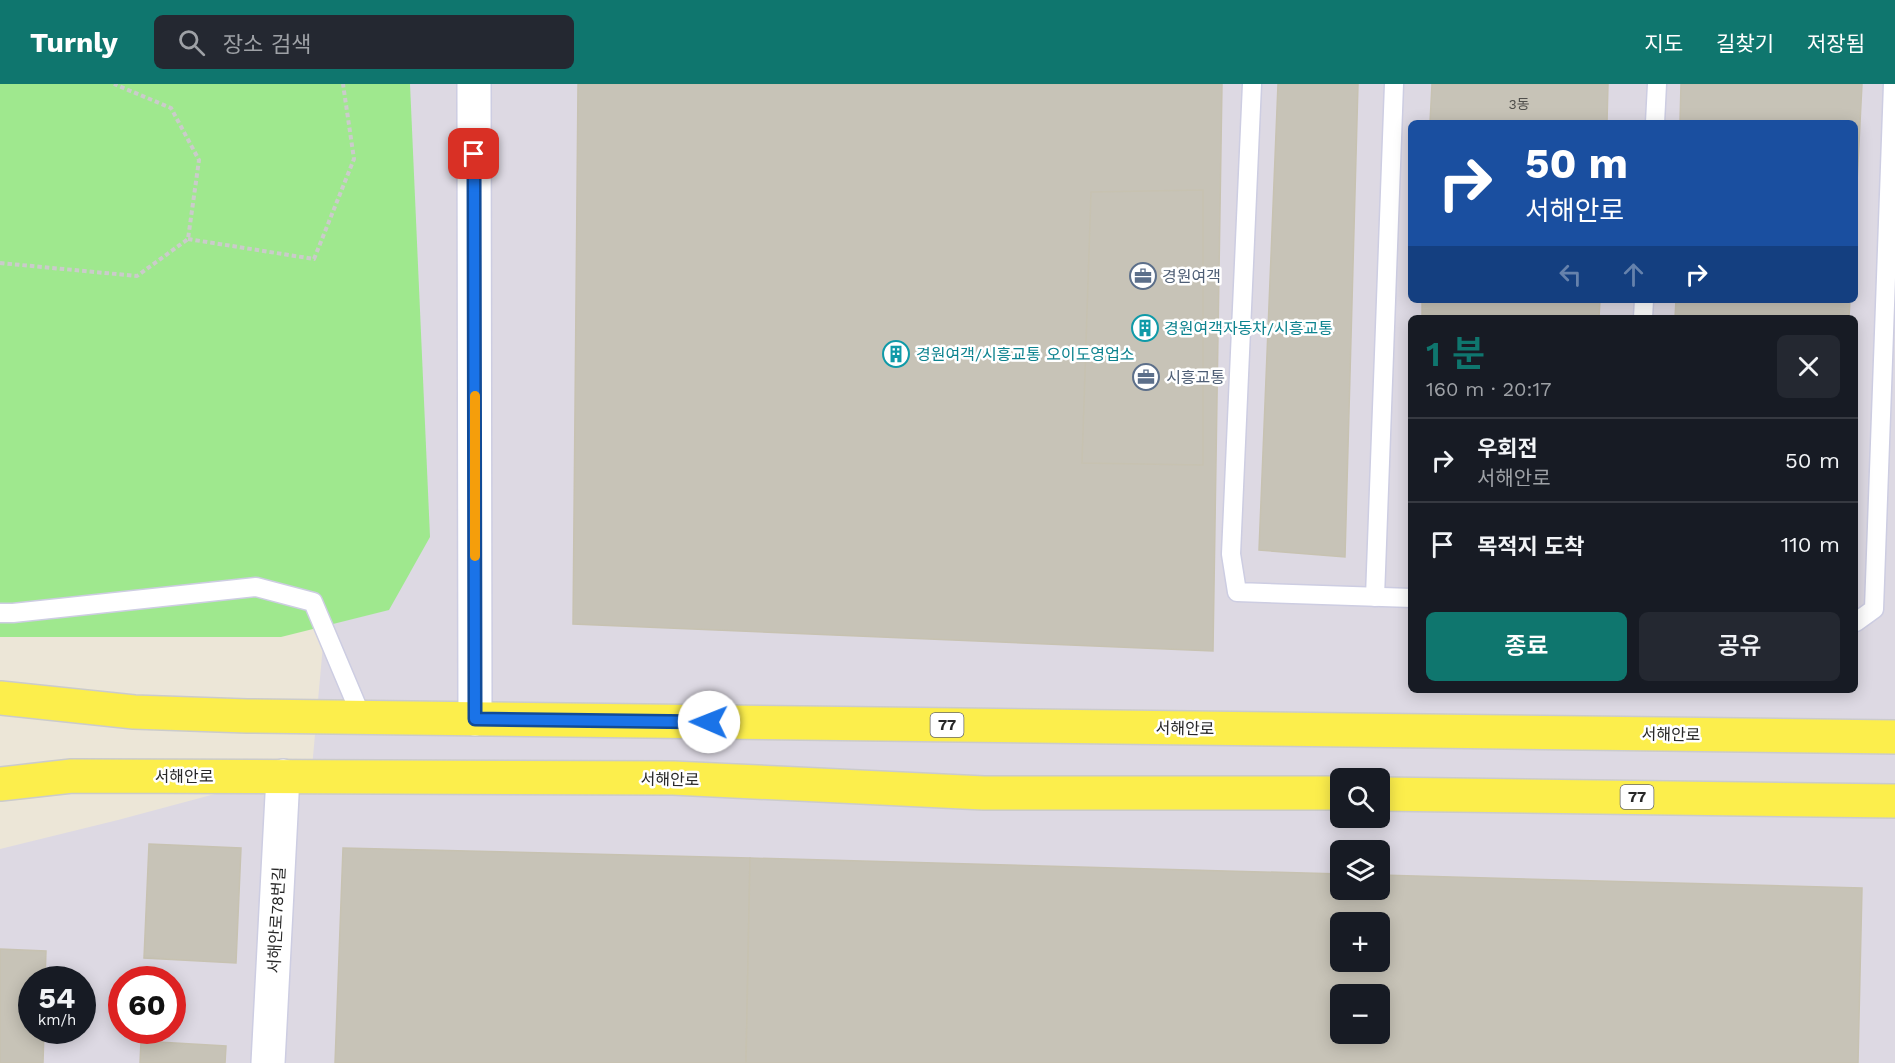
<!DOCTYPE html>
<html lang="ko">
<head>
<meta charset="utf-8">
<style>
  :root { --surface:#171b24; --page:#242831; --text:#f1f3f6; --muted:#9ea1a6; --line:#363941; --accent:#0f766e }
  body { margin:0; font-family:"Work Sans","Noto Sans KR",sans-serif; background:var(--page); color:var(--text); height:100vh; display:flex; flex-direction:column; font-size:22px; white-space:nowrap }
  * { box-sizing:border-box; margin:0 }
  p { font-size:20px; color:var(--muted) }
  .icon { flex:none; width:33px; height:33px; fill:none; stroke:currentColor; stroke-width:2; stroke-linecap:round; stroke-linejoin:round }
  .map { position:relative; flex:1; overflow:hidden }
  .panel { position:absolute; left:1408px; top:231px; width:450px; height:378px; display:flex; flex-direction:column; background:var(--surface); border-radius:9px; box-shadow:0 3px 15px #0003 }
  .panel>* { flex:none }
  .banner { position:absolute; left:1408px; top:36px; width:450px; height:183px; border-radius:9px; box-shadow:0 3px 15px #0003; background:#1a4fa0; color:#fff; overflow:hidden }
  .buttons { position:absolute; left:1330px; top:684px; display:grid; gap:12px }
  .buttons a { display:grid; place-items:center; width:60px; height:60px; border-radius:9px; background:var(--surface); box-shadow:0 3px 15px #0003; font-size:30px }
  .speed { position:absolute; left:18px; top:882px; display:flex; gap:12px; font-size:30px; font-weight:700; text-align:center }
  .speed>* { display:grid; place-content:center; width:78px; height:78px; border-radius:50%; background:var(--surface); box-shadow:0 3px 15px #0003; line-height:1 }
  .speed small { font-size:15px; font-weight:400 }
  .speed .limit { border:9px solid #d22; background:#fff; color:#111 }
  .pin { position:absolute; display:grid; place-items:center; width:51px; height:51px; color:#fff; margin:-26px; border-radius:12px; box-shadow:0 3px 9px #0006 }
  .me { position:absolute; width:66px; margin:-33px; rotate:271deg; stroke-linejoin:round; filter:drop-shadow(0 0 4px #0008) }
  .turn { display:flex; align-items:center; gap:21px; height:126px; padding:0 18px; font-size:27px }
  .turn .icon { width:78px; height:78px; stroke-width:2.5 }
  .turn b { display:block; font-size:42px; line-height:51px }
  .lanes { display:flex; align-items:center; height:57px; padding:0 18px; background:#0003; justify-content:center; gap:30px; direction:ltr }
  .lanes .off { opacity:.35 }
  .round { display:grid; place-items:center; flex:none; width:63px; height:63px; border-radius:9px; background:var(--page) }
  .head { display:flex; align-items:center; justify-content:space-between; height:102px; padding:0 18px }
  h1 { font-size:36px; font-weight:600; line-height:45px; color:var(--accent) }
  .primary-button { display:flex; gap:12px; margin-top:auto; padding:12px 18px }
  .primary-button a { flex:1; height:69px; border-radius:9px; background:var(--accent); color:#fff; font-size:24px; font-weight:600; line-height:69px; text-align:center }
  .primary-button a+a { background:var(--page); color:var(--text) }
  ul { padding:0; list-style:none }
  li { display:flex; align-items:center; gap:18px; height:84px; padding:0 18px; border-top:2px solid var(--line) }
  li div { flex:1 }
  li b { display:block; font-size:22px }
  li em { font-style:normal }
  header { display:flex; align-items:center; gap:36px; box-sizing:border-box; height:84px; padding:0 30px; background:var(--accent); color:#fff }
  header strong { font-size:28px }
  nav { display:flex; gap:33px; margin-inline-start:auto; font-size:21px }
  .search { width:420px; height:54px; background:var(--page); display:flex; align-items:center; gap:15px; box-sizing:border-box; padding:0 21px; border-radius:9px; color:var(--muted); font-size:22px }
  .map>svg:first-child { display:block }
  .industrial { fill:#ddd9e3; fill-rule:evenodd }
  .green { fill:#9fe88e }
  .building { fill:#c7c3b7; stroke:#c7c2b1; stroke-width:1.5; fill-rule:evenodd }
  .lines { fill:none; stroke-linecap:round; stroke-linejoin:round }
  .service-casing { stroke:#cdcde2; stroke-width:21 }
  .minor-casing { stroke:#cdcde2; stroke-width:36 }
  .tertiary-casing { stroke:#cdcde2; stroke-width:36 }
  .primary-casing { stroke:#cbcbcb; stroke-width:36 }
  .path { stroke:#cbcbcb; stroke-width:4; stroke-dasharray:4.5 3; stroke-linecap:butt }
  .service { stroke:#fff; stroke-width:18 }
  .minor { stroke:#fff; stroke-width:33 }
  .tertiary { stroke:#fff; stroke-width:33 }
  .primary { stroke:#fcee4c; stroke-width:33 }
  .route-casing { stroke:#114b97; stroke-width:15 }
  .route { stroke:#1a73e8; stroke-width:10 }
  .slow { stroke:#f59e0b; stroke-width:10 }
  .labels { text-anchor:middle; stroke-width:5; stroke-linejoin:round; paint-order:stroke }
  .number-label { font-size:14px; fill:#504f4c }
  .shield { fill:#fff; stroke:#686868; stroke-width:1.5 }
  .shield-label { font-size:15px; font-weight:bold; fill:#282828 }
  .service-label { font-size:16px; fill:#4e5e75; stroke:#fff; text-anchor:start }
  .culture-label { font-size:16px; fill:#0d838f; stroke:#fff; text-anchor:start }
  .street-label { font-size:16px; fill:#282828; stroke:#fff }
</style>
</head>
<body>
<header>
<strong>Turnly</strong>
<div class="search"><svg class="icon" aria-label="search" viewBox="0 0 24 24"><circle cx="10" cy="10" r="6"/><path d="M15 15l6 6"/></svg>장소 검색</div>
<nav><a>지도</a><a>길찾기</a><a>저장됨</a></nav>
</header>
<div class="map">
<svg width="1895" height="979" viewBox="0 0 1895 979">
  <rect width="100%" height="100%" fill="#ece6d7"/>
  <!-- industrial -->
  <path class="industrial" d="M373,0H1895V979H0V765L118,736L312,684ZM1412,39H1856V216H1412ZM1412,234H1856V606H1412ZM1341,694H1380V734H1341ZM1341,766H1380V806H1341ZM1341,838H1380V878H1341ZM32,896H82V946H32ZM122,896H172V946H122ZM1341,910H1380V950H1341Z"/>
  <!-- green -->
  <polygon class="green" points="0,0 410,0 430,453 389,526 281,553 0,553"/>
  <!-- building -->
  <g class="building">
    <polygon points="578,0 1222,0 1213,567 573,540"/>
    <polygon points="1278,0 1358,0 1345,473 1259,466"/>
    <polygon points="1432,0 1608,0 1607,39 1430,39"/>
    <polygon points="1681,0 1862,0 1856,118 1856,39 1680,39"/>
    <polygon points="1203,106 1203,381 1082,379 1091,108"/>
    <polygon points="1422,216 1600,216 1599,234 1422,234"/>
    <polygon points="1676,216 1850,216 1849,234 1675,234"/>
    <polygon points="149,760 241,764 236,879 144,874"/>
    <polygon points="343,764 750,774 746,979 335,979"/>
    <path d="M750,774L1341,790V806H1380V791L1862,804L1858,979H746ZM1341,838H1380V878H1341ZM1341,910H1380V950H1341Z"/>
    <polygon points="0,865 46,867 45,896 32,896 32,946 44,946 43,979 0,979"/>
    <polygon points="141,957 226,962 225,979 140,979"/>
  </g>
  <g class="lines">
    <defs>
      <g id="service">
        <polyline points="1252,0 1231,470 1237,508 1412,514"/>
        <polyline points="1655,39 1657,0"/>
        <polyline points="1643,234 1644,216"/>
        <polyline points="1375,513 1394,0"/>
        <polyline points="0,529 13,529 256,503 313,518 362,634"/>
        <polyline points="1856,538 1874,525 1893,0"/>
      </g>
      <polyline id="minor" points="268,979 283,692"/>
      <polyline id="tertiary" points="474,0 475,635"/>
      <g id="primary">
        <polyline points="0,614 134,628 247,632 1895,653"/>
        <polyline points="0,700 72,692 673,694 984,709 1341,709"/>
        <polyline points="1380,710 1895,717"/>
      </g>
    </defs>
    <!-- service casing -->
    <use href="#service" class="service-casing"/>
    <!-- minor casing -->
    <use href="#minor" class="minor-casing"/>
    <!-- tertiary casing -->
    <use href="#tertiary" class="tertiary-casing"/>
    <!-- primary casing -->
    <use href="#primary" class="primary-casing"/>
    <!-- path -->
    <g class="path">
      <polyline points="188,155 314,175 354,75 343,0"/>
      <polyline points="0,179 137,192 188,155 199,76 171,24 114,0"/>
    </g>
    <!-- service -->
    <use href="#service" class="service"/>
    <!-- minor -->
    <use href="#minor" class="minor"/>
    <!-- tertiary -->
    <use href="#tertiary" class="tertiary"/>
    <!-- primary -->
    <use href="#primary" class="primary"/>
  </g>
  <g class="lines">
    <defs>
      <polyline id="route" points="474,70 475,635 709,638"/>
    </defs>
    <!-- route casing -->
    <use href="#route" class="route-casing"/>
    <!-- route -->
    <use href="#route" class="route"/>
    <!-- slow -->
    <polyline class="slow" points="475,312 475,472"/>
  </g>
  <!-- icons -->
  <defs>
    <symbol id="office-ring" viewBox="-11 -11 22 22"><circle r="9.5" fill="#fff" stroke="#5c6f8a" stroke-width="1.5"/><path d="M-6-3h4V-5.5h4V-3h4V5H-6ZM-1-4.5V-3h2v-1.5ZM-6 0V1H6V0Z" fill="#5c6f8a"/></symbol>
    <symbol id="building-ring" viewBox="-11 -11 22 22"><circle r="9.5" fill="#fff" stroke="#0f9aa8" stroke-width="1.5"/><path d="M-4-6H4V6H1V3H-1V6H-4ZM-2.5-4.3h1.7v1.8h-1.7ZM.8-4.3h1.7v1.8H.8ZM-2.5-1h1.7V.8h-1.7ZM.8-1h1.7V.8H.8Z" fill="#0f9aa8"/></symbol>
  </defs>
  <g fill-rule="evenodd">
    <use href="#office-ring" x="1128" y="177" width="30" height="30"/>
    <use href="#building-ring" x="1130" y="229" width="30" height="30"/>
    <use href="#building-ring" x="881" y="255" width="30" height="30"/>
    <use href="#office-ring" x="1131" y="278" width="30" height="30"/>
  </g>
  <g class="labels">
    <!-- number labels -->
    <g class="number-label">
      <text x="1519" y="25">3동</text>
    </g>
    <!-- shield labels -->
    <g class="shield">
      <rect x="930.5" y="629" width="33" height="24" rx="4.5"/>
      <rect x="1620.5" y="701" width="33" height="24" rx="4.5"/>
    </g>
    <g class="shield-label">
      <text x="947" y="646">77</text>
      <text x="1637" y="718">77</text>
    </g>
    <!-- service labels -->
    <g class="service-label">
      <text x="1162" y="198">경원여객</text>
      <text x="1166" y="299">시흥교통</text>
    </g>
    <!-- culture labels -->
    <g class="culture-label">
      <text x="1164" y="250">경원여객자동차/시흥교통</text>
      <text x="916" y="276">경원여객/시흥교통 오이도영업소</text>
    </g>
    <!-- street labels -->
    <g class="street-label">
      <text transform="translate(1185 644) rotate(1)" y="6">서해안로</text>
      <text transform="translate(1671 650) rotate(1)" y="6">서해안로</text>
      <text x="184" y="698">서해안로</text>
      <text transform="translate(670 695) rotate(1)" y="6">서해안로</text>
      <text transform="translate(276 836) rotate(-87)" y="6">서해안로78번길</text>
    </g>
  </g>
</svg>
<div class="buttons">
<a><svg class="icon" aria-label="search" viewBox="0 0 24 24"><circle cx="10" cy="10" r="6"/><path d="M15 15l6 6"/></svg></a>
<a><svg class="icon" aria-label="layers" viewBox="0 0 24 24"><path d="M12 4l9 5-9 5-9-5zM3 14l9 5 9-5"/></svg></a>
<a>+</a>
<a>−</a>
</div>
<div class="speed"><div>54<small>km/h</small></div><div class="limit">60</div></div>
<div class="pin" style="left:474px;top:70px;background:#d93025"><svg class="icon" aria-label="arrive" viewBox="0 0 24 24"><path d="M6 21V4h12l-3 4 3 4H6"/></svg></div>
<svg class="me" style="left:709px;top:638px" viewBox="-20 -20 40 40"><circle r="19" fill="#fff"/><path d="M0-13L10 11 0 6-10 11z" fill="#1a73e8"/></svg>
<div class="banner">
<div class="turn"><svg class="icon" aria-label="right" viewBox="0 0 24 24"><path d="M7 20v-9h11M14 6l5 5-5 5"/></svg><div><b>50 m</b>서해안로</div></div>
<div class="lanes"><svg class="icon off" aria-label="left" viewBox="0 0 24 24"><path d="M17 20v-9H6M10 6l-5 5 5 5"/></svg><svg class="icon off" aria-label="ahead" viewBox="0 0 24 24"><path d="M12 20V5M6 11l6-6 6 6"/></svg><svg class="icon" aria-label="right" viewBox="0 0 24 24"><path d="M7 20v-9h11M14 6l5 5-5 5"/></svg></div>
</div>
<section class="panel">
<div class="head"><div><h1>1 분</h1><p>160 m · 20:17</p></div><a class="round"><svg class="icon" aria-label="close" viewBox="0 0 24 24"><path d="M6 6l12 12M18 6L6 18"/></svg></a></div>
<ul>
<li><svg class="icon" aria-label="right" viewBox="0 0 24 24"><path d="M7 20v-9h11M14 6l5 5-5 5"/></svg><div><b>우회전</b><p>서해안로</p></div><em>50 m</em></li>
<li><svg class="icon" aria-label="arrive" viewBox="0 0 24 24"><path d="M6 21V4h12l-3 4 3 4H6"/></svg><div><b>목적지 도착</b></div><em>110 m</em></li>
</ul>
<div class="primary-button"><a>종료</a><a>공유</a></div>
</section>
</div>
</body>
</html>
